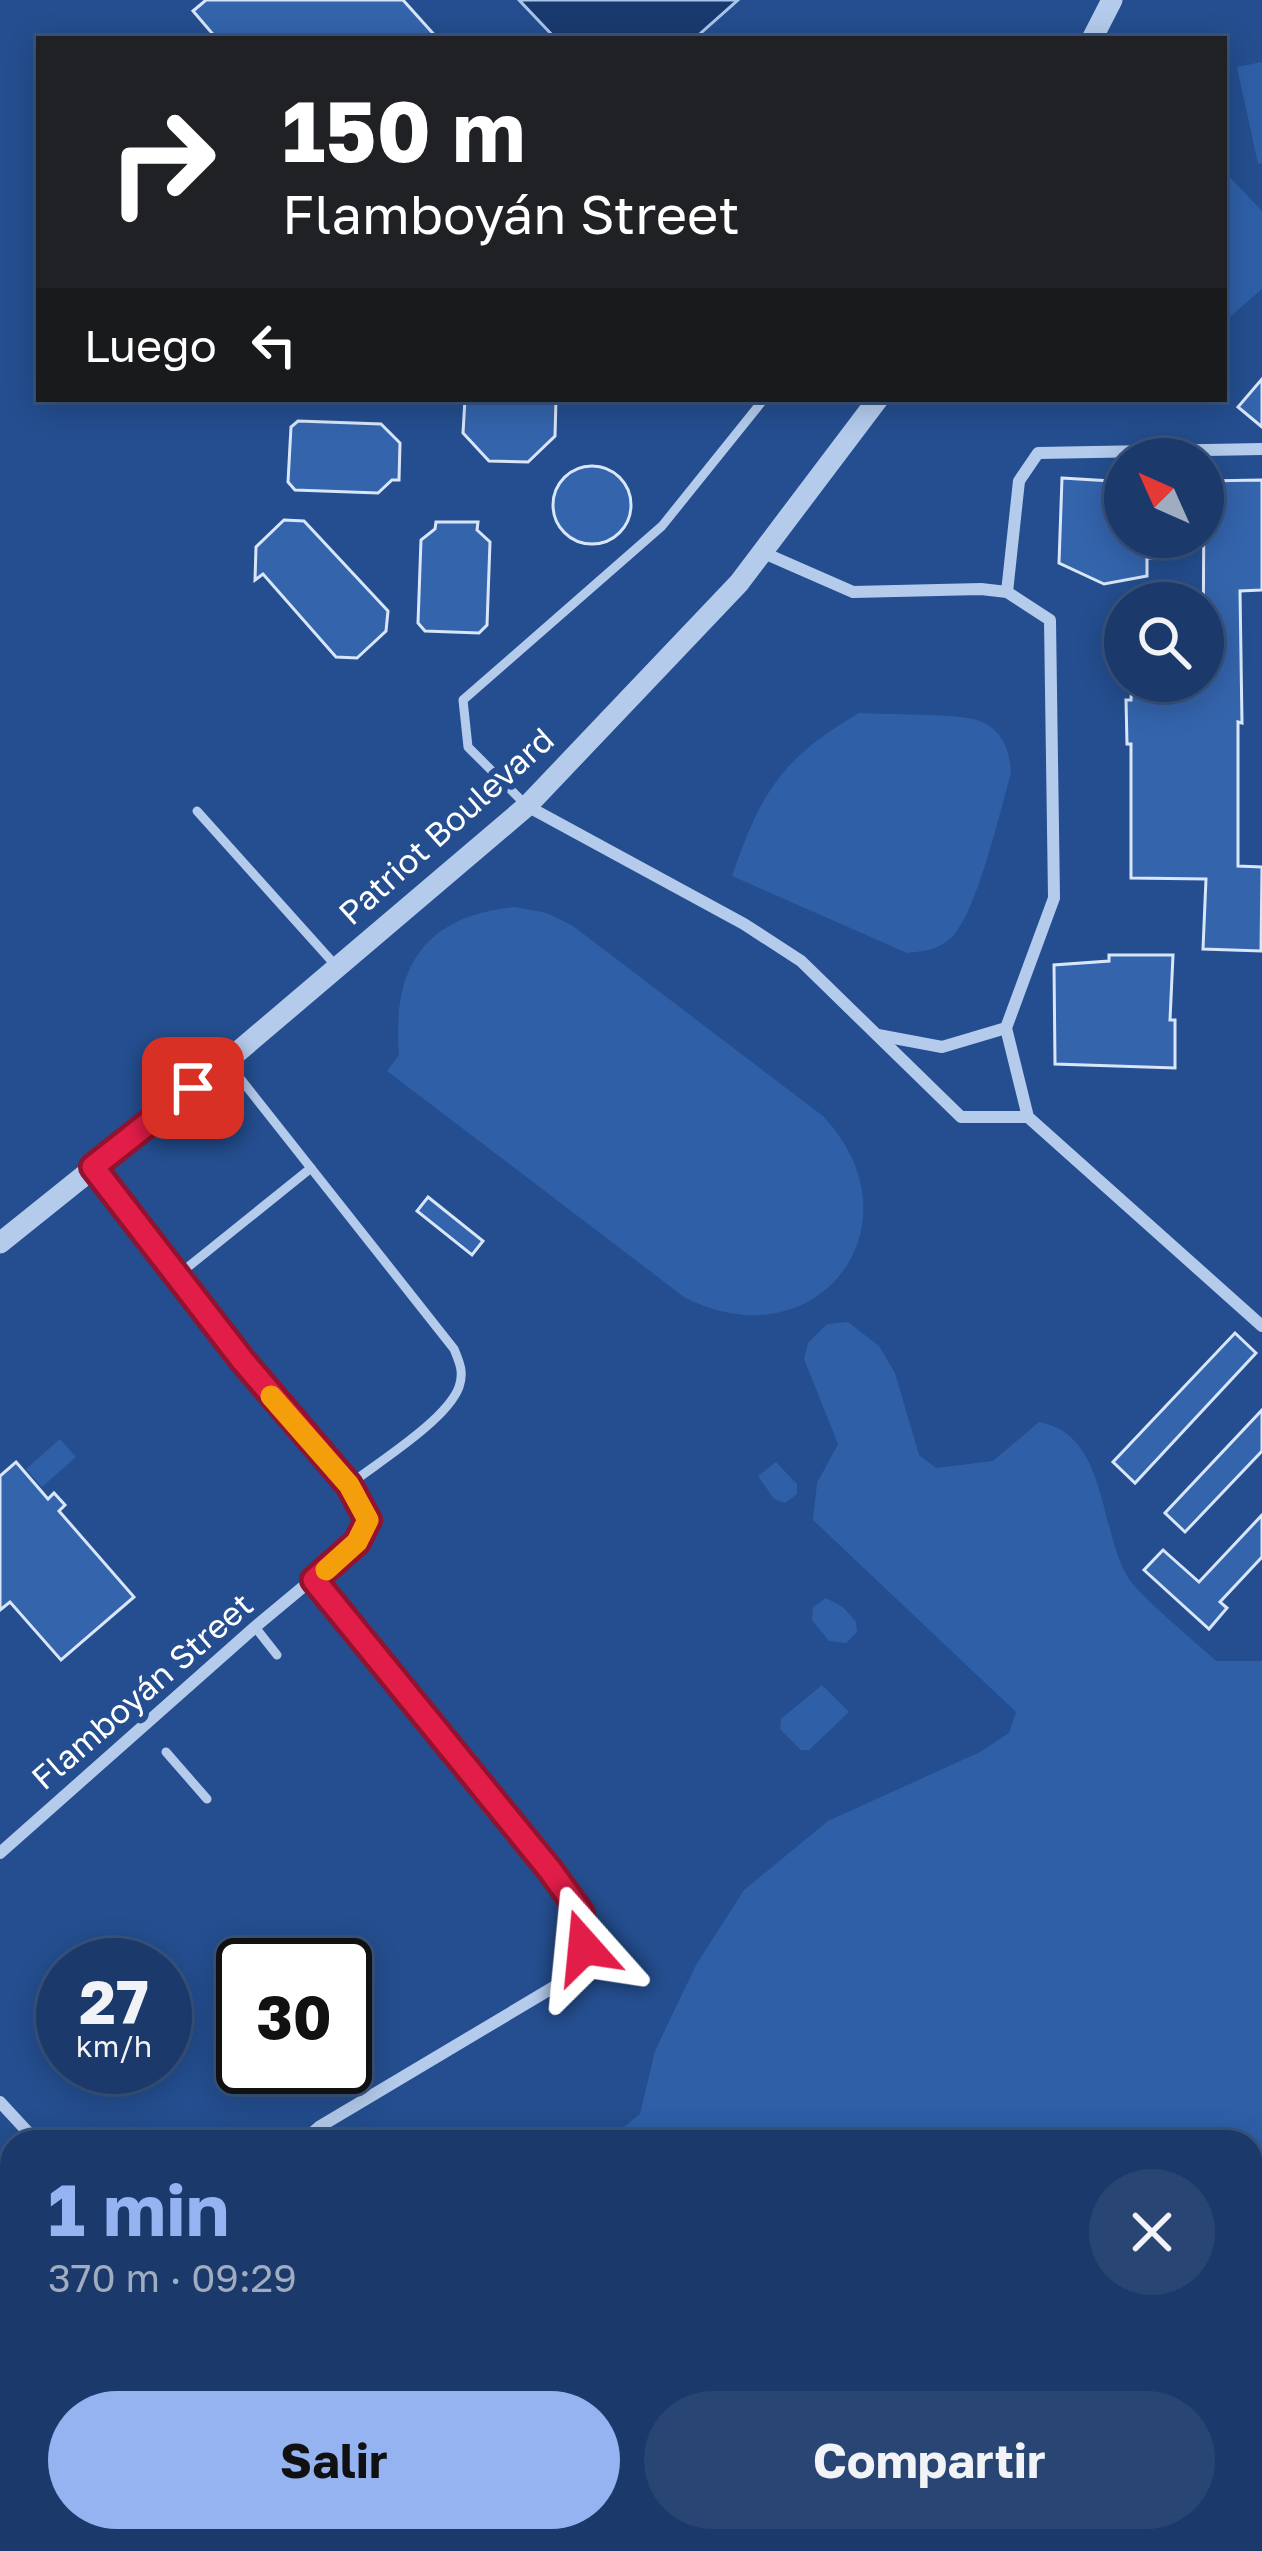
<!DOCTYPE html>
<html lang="es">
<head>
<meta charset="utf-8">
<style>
  :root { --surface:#1b3a6b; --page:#284573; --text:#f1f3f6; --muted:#a0adc1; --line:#39547e; --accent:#95b2f1 }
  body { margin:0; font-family:"Golos Text",sans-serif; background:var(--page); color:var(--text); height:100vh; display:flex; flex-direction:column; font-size:45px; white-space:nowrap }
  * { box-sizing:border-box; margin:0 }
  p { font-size:39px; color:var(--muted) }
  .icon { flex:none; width:66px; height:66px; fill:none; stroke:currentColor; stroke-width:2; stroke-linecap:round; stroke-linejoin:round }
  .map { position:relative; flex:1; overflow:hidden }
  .details { position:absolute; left:0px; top:2130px; width:1263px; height:423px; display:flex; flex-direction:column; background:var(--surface); border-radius:36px 36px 0 0; box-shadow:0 6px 30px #0003,0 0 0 3px var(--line) }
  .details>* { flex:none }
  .hud { position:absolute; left:36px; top:36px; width:1191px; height:366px; border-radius:0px; box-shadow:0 6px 30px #0003,0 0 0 3px var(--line); background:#202124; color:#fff; overflow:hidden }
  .needle { width:78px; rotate:315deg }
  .fabs { position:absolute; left:1104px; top:438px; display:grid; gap:24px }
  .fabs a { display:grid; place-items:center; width:120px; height:120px; border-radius:50%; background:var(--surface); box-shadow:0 6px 30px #0003,0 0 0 3px var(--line); font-size:60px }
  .speed { position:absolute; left:36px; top:1938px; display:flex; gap:24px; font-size:60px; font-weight:700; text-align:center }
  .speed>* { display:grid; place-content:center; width:156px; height:156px; border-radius:50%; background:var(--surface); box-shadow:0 6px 30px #0003,0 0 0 3px var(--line); line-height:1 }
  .speed small { font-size:30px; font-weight:400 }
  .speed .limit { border:6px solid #111; border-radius:18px; background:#fff; color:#111 }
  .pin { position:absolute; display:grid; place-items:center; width:102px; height:102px; color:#fff; margin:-51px; border-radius:24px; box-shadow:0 6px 18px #0006 }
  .me { position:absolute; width:132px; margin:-66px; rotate:342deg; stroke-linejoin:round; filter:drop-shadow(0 0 9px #0008) }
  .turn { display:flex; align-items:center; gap:42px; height:252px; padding:0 48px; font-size:54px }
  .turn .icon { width:156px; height:156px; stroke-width:2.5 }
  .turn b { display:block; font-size:84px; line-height:102px }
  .then { display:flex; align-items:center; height:114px; padding:0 48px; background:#0003; gap:24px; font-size:45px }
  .round { display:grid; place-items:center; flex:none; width:126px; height:126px; border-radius:63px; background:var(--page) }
  .headline { display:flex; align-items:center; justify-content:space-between; height:204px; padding:0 48px }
  h1 { font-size:72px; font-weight:700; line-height:90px; color:var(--accent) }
  .button { display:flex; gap:24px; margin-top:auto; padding:24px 48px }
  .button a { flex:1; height:138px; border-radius:72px; background:var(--accent); color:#111; font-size:48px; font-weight:700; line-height:138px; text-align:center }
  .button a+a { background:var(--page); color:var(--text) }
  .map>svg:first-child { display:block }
  .green { fill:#2e5fa7 }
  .water { fill:#193a6f; stroke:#a9c5ec; stroke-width:3 }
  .building { fill:#3464ac; stroke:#d9e6f9; stroke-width:3 }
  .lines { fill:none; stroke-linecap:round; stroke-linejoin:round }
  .service { stroke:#b4cbec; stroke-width:9 }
  .minor { stroke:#b4cbec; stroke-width:12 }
  .tertiary { stroke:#b4cbec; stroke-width:21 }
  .route-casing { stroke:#92132f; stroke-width:30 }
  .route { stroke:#e11d48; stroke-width:21 }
  .slow { stroke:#f59e0b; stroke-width:21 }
  .labels { text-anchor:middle; stroke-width:12; stroke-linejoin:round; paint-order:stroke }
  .street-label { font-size:33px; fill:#fff; stroke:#244e8f }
</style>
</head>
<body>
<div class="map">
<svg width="1262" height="2551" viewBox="0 0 1262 2551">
  <rect width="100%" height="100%" fill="#244e8f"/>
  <!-- green -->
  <g class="green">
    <polygon points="1262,62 1262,163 1258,164 1237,67"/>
    <polygon points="1224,171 1262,211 1262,289 1224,322"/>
    <path d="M859,713C886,715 954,713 977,720C1002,728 1010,750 1011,773C1000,811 977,912 952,937C939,950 924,951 907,953L732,876C761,792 781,759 859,713Z"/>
    <path d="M515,907L547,913L573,926L823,1116C925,1224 817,1366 684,1297L387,1071L399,1055C392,967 424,916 515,907Z"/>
    <path d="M848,1322L879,1346L895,1373L919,1455L936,1468L993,1461L1039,1422C1107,1434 1099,1527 1127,1576C1139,1596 1196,1642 1216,1661H1262V2321L1251,2331V2142H605L640,2114L655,2051L696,1965L744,1890L828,1821L980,1752L1009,1733L1016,1712L813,1520L817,1483L838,1444L804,1359L808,1343L827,1324Z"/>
    <polygon points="60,1439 76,1457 42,1487 26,1469"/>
    <polygon points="776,1462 797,1484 797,1494 785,1503 774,1499 758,1476"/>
    <polygon points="826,1598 843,1607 856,1622 857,1632 846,1643 829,1641 812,1620 813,1607"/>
    <polygon points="822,1685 849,1712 809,1750 801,1750 780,1729 781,1719"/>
    <polygon points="0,2155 12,2163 12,2541 1118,2541 1112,2551 0,2551"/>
  </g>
  <!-- water -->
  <polygon class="water" points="519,0 738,0 694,39 556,39"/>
  <!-- building -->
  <g class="building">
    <polygon points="206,0 403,0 438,39 217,39 193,11"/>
    <polygon points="1262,379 1262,427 1238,407"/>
    <polygon points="465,399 556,399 555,436 528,462 489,461 463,433"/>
    <polygon points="298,421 381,424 400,443 399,480 392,480 378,493 295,490 288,482 291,427"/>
    <circle cx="592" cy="505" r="39"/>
    <polygon points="1062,478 1111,481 1117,516 1125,517 1125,537 1148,537 1155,542 1156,558 1147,558 1147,576 1104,584 1059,563"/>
    <polygon points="1262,480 1262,590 1240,591 1242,723 1238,722 1238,866 1262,867 1261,951 1203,949 1206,879 1131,878 1131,744 1127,744 1126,700 1131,700 1132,681 1203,681 1204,481"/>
    <polygon points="284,520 304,521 388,611 386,631 357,658 336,657 263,574 255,580 256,547"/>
    <polygon points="436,522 478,522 477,530 490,542 487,625 479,633 425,631 418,623 421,540 435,529"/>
    <polygon points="1109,955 1173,955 1170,1020 1175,1020 1175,1068 1055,1064 1054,965 1109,961"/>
    <polygon points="428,1197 483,1241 472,1255 417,1211"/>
    <polygon points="1235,1333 1256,1353 1135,1483 1113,1462"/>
    <polygon points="1262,1410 1262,1451 1185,1532 1165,1513"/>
    <polygon points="16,1462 48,1499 54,1493 65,1505 59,1511 134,1597 61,1660 10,1602 0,1610 0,1476"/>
    <polygon points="1262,1515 1262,1557 1220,1602 1227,1608 1209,1629 1144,1570 1163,1550 1199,1582"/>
  </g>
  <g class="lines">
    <!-- service -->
    <g class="service">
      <polyline points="527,806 468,747 463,700 662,526 764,399"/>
      <polyline points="197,811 337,967"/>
      <path d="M228,1063L454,1349C460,1363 464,1373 459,1387C447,1420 377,1463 349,1485"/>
      <polyline points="178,1275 311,1168"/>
      <polyline points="255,1627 277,1655"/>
      <polyline points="166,1752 207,1799"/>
    </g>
    <!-- minor -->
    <g class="minor">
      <polyline points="764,553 853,592 981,589 1007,592 1050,620 1054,898 1006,1028 1028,1117 1262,1326"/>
      <polyline points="1007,592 1019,481 1038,453 1262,449"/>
      <polyline points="527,806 744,924 801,961 961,1117 1028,1117"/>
      <polyline points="878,1035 942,1047 1006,1028"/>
      <polyline points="0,1853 255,1627 357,1542 367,1519 349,1485 243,1361 93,1167"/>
      <polyline points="0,2102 37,2142"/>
      <path d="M301,2142L319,2127L569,1978C594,1927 580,1913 551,1870L314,1580"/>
      <polyline points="1251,2354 1262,2344"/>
      <polyline points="1136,2551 1143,2541"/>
    </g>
    <!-- tertiary -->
    <g class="tertiary">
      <polyline points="1092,39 1112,0"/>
      <polyline points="0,1243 227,1061 527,806 739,583 878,399"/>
    </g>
  </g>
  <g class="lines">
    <defs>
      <polyline id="route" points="193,1088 93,1167 243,1361 349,1485 368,1520 357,1542 314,1580 550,1870 581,1913 584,1947"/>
    </defs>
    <!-- route casing -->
    <use href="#route" class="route-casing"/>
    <!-- route -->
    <use href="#route" class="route"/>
    <!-- slow -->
    <polyline class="slow" points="271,1396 349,1485 368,1520 357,1542 326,1570"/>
  </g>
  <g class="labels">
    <!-- street labels -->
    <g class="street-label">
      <text transform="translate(446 826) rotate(-42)" y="12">Patriot Boulevard</text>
      <text transform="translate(142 1691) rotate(-41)" y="12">Flamboyán Street</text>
    </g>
  </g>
</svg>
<div class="fabs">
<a><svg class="needle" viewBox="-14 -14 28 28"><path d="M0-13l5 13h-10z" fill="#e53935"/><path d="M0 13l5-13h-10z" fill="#a0adc1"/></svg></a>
<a><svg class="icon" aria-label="search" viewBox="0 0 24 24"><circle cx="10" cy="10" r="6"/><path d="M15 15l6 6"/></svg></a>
</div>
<div class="speed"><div>27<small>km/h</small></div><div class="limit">30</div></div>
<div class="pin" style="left:193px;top:1088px;background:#d93025"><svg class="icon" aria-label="arrive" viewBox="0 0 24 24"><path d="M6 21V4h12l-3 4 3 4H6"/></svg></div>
<svg class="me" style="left:584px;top:1947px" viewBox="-20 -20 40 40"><path d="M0-17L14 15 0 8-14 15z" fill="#e11d48" stroke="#fff" stroke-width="4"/></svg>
<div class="hud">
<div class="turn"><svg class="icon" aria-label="right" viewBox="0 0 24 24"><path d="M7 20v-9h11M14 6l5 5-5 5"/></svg><div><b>150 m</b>Flamboyán Street</div></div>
<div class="then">Luego<svg class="icon" aria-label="left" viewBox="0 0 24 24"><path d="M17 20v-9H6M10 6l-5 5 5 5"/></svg></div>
</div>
<section class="details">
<div class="headline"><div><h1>1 min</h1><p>370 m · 09:29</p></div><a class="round"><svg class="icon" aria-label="close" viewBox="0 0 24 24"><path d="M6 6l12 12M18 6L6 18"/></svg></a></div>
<div class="button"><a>Salir</a><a>Compartir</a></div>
</section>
</div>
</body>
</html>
